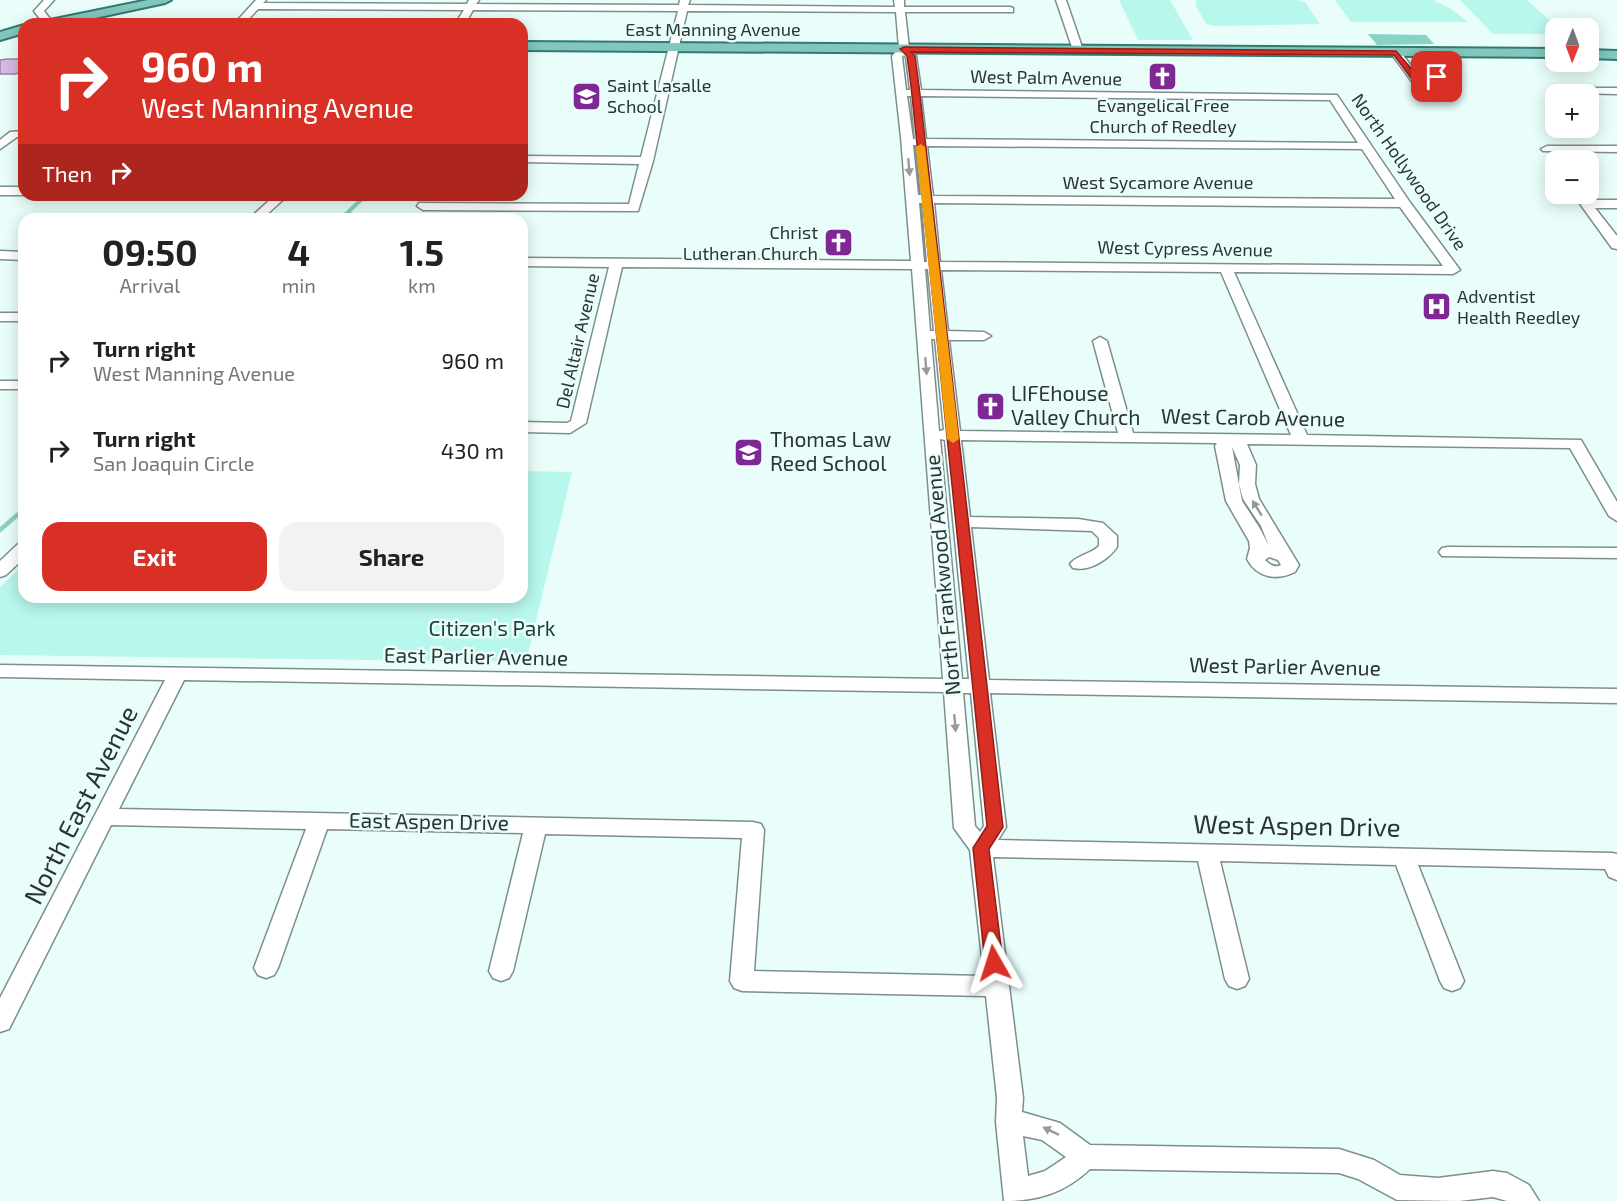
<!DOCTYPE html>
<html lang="en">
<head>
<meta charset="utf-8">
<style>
  :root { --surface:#fff; --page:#f2f2f2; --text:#222; --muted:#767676; --accent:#d93025 }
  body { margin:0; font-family:"Exo 2",sans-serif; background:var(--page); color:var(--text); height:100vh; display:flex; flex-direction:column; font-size:22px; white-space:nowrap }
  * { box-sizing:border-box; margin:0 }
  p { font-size:20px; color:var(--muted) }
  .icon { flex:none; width:33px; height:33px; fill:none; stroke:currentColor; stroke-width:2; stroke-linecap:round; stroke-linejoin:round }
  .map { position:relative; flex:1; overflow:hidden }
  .side { position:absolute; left:18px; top:213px; width:510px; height:390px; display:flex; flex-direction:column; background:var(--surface); border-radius:18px; box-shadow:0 3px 15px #0003 }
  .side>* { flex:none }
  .banner { position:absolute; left:18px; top:18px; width:510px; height:183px; border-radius:18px; box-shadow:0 3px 15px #0003; background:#d93025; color:#fff; overflow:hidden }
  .needle { width:39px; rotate:181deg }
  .tools { position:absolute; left:1545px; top:18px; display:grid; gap:12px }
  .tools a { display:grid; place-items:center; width:54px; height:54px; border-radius:12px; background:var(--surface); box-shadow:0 3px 15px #0003; font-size:30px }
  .pin { position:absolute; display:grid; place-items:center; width:51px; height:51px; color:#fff; margin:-26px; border-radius:12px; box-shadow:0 3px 9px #0006 }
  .me { position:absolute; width:66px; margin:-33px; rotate:354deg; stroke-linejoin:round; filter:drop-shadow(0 0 4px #0008) }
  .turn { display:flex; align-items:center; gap:21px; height:126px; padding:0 24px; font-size:27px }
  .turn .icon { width:78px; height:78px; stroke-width:2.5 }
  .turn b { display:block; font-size:42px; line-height:51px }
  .then { display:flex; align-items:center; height:57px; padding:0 24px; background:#0003; gap:12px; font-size:22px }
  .eta { display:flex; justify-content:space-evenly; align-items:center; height:102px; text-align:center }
  .eta b { font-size:36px; font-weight:700; line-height:42px }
  .cta { display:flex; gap:12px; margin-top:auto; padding:12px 24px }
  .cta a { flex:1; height:69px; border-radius:18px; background:var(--accent); color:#fff; font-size:24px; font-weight:700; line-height:69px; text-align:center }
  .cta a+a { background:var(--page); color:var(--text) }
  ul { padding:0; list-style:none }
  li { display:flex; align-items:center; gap:18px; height:90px; padding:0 24px }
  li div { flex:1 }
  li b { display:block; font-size:22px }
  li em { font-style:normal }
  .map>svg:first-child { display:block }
  .green { fill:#b8f7ec }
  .water { fill:#88d2c6 }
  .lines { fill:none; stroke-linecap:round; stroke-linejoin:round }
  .stream-far1 { stroke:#88d2c6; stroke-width:4 }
  .stream { stroke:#88d2c6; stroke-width:4.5 }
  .building { fill:#dab7e6; stroke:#938996; stroke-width:1.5 }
  .minor-casing { stroke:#7c8f8c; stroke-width:3 }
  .major-casing { stroke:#2f7a71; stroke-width:4 }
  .minor { fill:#fff; fill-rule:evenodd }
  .major { fill:#83c6be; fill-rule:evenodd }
  .oneway { fill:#969a99 }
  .route { fill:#d93025; stroke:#8d1f18; stroke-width:1.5 }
  .slow { fill:#f59e0b }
  .labels { text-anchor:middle; stroke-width:5; stroke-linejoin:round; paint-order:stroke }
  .far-street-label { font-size:18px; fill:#2c3433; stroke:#e9fefa }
  .far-poi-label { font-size:18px; fill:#2c3433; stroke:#e9fefa; text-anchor:start }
  .poi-label { font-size:21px; fill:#2c3433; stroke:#e9fefa; text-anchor:start }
  .street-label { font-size:21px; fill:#2c3433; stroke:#e9fefa }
  .park-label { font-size:21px; fill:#1b3f39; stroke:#e9fefa }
  .near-street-label { font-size:26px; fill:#2c3433; stroke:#e9fefa }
</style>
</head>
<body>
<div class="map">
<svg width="1617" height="1201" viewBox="0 0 1617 1201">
  <rect width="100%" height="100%" fill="#e9fefa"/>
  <!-- green -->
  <g class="green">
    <polygon points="1119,0 1170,0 1193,40 1138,40"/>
    <polygon points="1196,0 1297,0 1305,2 1320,24 1215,26 1206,24 1196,6"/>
    <polygon points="1335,0 1433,0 1451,9 1468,22 1351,22"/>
    <polygon points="1460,0 1527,0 1558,28 1556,28 1555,34 1493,34"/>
    <polygon points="522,471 572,472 526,662 0,655 0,587 24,564 24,597 522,597"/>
  </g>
  <!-- water -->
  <polygon class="water" points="1368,34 1426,35 1434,44 1377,45"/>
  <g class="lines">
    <!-- stream-far1 -->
    <polyline class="stream-far1" points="341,219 366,195"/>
    <!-- stream -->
    <polyline class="stream" points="0,530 24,509"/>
  </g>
  <!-- building -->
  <polygon class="building" points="7,59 24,59 24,68 16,74 0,74 0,60"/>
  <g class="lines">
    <defs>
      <g id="minor">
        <polygon points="44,0 54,0 44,11 54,24 44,24 34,11"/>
        <path d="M256,0H266L263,3L467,4L469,0H479L476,4L679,5L680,0H690L688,5L895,7L894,0H904V7H1010L1013,8V12H905L909,48L916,56L921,90L1337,95L1409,201L1460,270L1453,274L1234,272L1307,435L1581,440L1617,502V521L1609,516L1570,448L1247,444L1256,465L1255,484L1259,499L1299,565L1295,572C1277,581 1257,578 1247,559L1250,548L1249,541L1226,501L1215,446L1217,443L961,440L970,517L1078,519L1103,523L1117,536V547C1108,560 1089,572 1073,568L1070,564C1077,555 1091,554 1099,546V538L1092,531L971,527L989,680L1617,689V703L990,693L1006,827L998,840L1612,853L1617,854V880L1609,877L1605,869L1418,865L1464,981L1460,988L1452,991L1444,988L1440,981L1396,865L1220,861L1249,979L1245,986L1237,989L1229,986L1225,979L1198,861L993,857L1023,1098L1022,1112L1060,1123L1090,1145L1339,1149L1374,1160L1400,1175L1438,1178L1493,1171L1507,1173L1529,1185L1539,1201H1507L1493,1197L1459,1201L1397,1200L1358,1179L1339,1173L1090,1169C1065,1193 1037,1201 1004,1201L996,1122L997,1098L986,996L742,991L734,988L730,981L742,838L545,834L513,971L509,978L501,981L493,978L489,971L523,833L327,829L278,968L274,975L266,978L258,975L254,968L306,829L111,825L9,1029L0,1032V998L165,680L0,677V665L943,679L912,269L622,267L586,423L570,433L522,432V422L567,423L571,421L609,267L522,266V258L911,261L901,137L892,56L899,48L896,12L687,11L653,161L638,211L423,210L417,206L419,203L629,204L639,164L522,162V156L641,157L678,11L473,10L465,24H455L464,10L258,9L244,24H234ZM904,55L906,57L910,90H906L902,57ZM907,96H911L915,139H913ZM921,96L1330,100L1358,143L926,139ZM913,145H916L921,195H918ZM927,146L1362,149L1395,199L933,196ZM919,203H922L927,262H924ZM934,203L1400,207L1443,266L940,262ZM925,269H928L934,331H930ZM941,270L1221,272L1291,435L1133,433L1107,341L1100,337L1093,341L1118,433L960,431L949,340H984L991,336L984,332L948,331ZM931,339H935L944,430L939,431ZM940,439L945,440L969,679H962ZM1232,447L1240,465L1239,484L1243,499L1261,526L1269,546L1259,527L1242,501ZM1269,557L1278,560L1281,565C1275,568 1270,565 1265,560ZM184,680L944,692L954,828L970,850L984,976L754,971L764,830L761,824L753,822L119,809ZM963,693H971L984,826L980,832L975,826ZM1023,1136L1042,1140L1066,1157L1045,1171L1028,1176Z"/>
        <polygon points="1056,0 1066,0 1083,50 1082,52 1073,50"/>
        <path d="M1396,50L1400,51L1417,74H1441L1454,82L1446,88L1416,87L1391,53ZM1422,80L1442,82H1423Z"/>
        <polygon points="1571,88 1617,88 1617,94 1567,93 1566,91"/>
        <polygon points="24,131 24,137 17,137 0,149 0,140 10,132"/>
        <polygon points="1547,146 1617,146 1617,152 1543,151 1541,149"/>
        <rect x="0" y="187" width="24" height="8"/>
        <polygon points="1573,194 1585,194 1590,200 1617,200 1617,208 1595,208 1617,236 1617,249 1612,248"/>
        <polygon points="275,195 288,195 262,219 249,219"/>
        <polygon points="0,251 24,252 24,260 0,259"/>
        <rect x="0" y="313" width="24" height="8"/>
        <rect x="0" y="381" width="24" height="8"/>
        <polygon points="24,543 24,558 6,575 0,577 0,561 18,544"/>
        <polygon points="1448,547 1617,548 1617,558 1442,556 1439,552 1442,548"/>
      </g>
      <g id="major">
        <polygon points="148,0 171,0 165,3 67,24 44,24 50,20"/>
        <polygon points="24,25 24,33 0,40 0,32"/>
        <polygon points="522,42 1556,49 1556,57 522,50"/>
        <polygon points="1588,50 1617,51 1617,59 1588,58"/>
      </g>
    </defs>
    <!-- minor casing -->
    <use href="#minor" class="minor-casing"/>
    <!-- major casing -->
    <use href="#major" class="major-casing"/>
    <!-- minor -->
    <use href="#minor" class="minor"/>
    <!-- major -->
    <use href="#major" class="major"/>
  </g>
  <!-- one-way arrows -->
  <defs><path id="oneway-solid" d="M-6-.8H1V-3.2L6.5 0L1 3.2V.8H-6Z" transform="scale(1.5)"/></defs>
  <g class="oneway">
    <use href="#oneway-solid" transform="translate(909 167) rotate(85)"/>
    <use href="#oneway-solid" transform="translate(926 366) rotate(85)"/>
    <use href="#oneway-solid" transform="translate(1257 508) rotate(-122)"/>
    <use href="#oneway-solid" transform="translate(955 723) rotate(85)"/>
    <use href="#oneway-solid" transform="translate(1051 1131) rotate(-154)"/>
  </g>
  <!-- route -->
  <polygon class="route" points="904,47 1396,51 1416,74 1437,74 1441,77 1437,79 1411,78 1394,55 911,52 915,56 919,86 1003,827 989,849 1003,963 1000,968 994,970 988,968 985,963 973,848 987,826 911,86 907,56 900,49"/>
  <!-- slow -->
  <polygon class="slow" points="921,144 925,147 959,439 953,443 947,439 916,147"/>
  <!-- icons -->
  <defs>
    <symbol id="church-square" viewBox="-11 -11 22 22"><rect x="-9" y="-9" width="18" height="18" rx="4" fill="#7e2896" stroke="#e9fefa"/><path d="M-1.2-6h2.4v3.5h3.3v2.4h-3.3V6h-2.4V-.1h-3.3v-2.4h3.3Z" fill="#fff"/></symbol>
    <symbol id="school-square" viewBox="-11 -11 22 22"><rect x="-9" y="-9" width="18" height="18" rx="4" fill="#7e2896" stroke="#e9fefa"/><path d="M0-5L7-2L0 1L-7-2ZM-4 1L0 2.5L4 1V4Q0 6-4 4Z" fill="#fff"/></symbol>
    <symbol id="hospital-square" viewBox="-11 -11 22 22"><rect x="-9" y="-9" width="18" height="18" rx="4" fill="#7e2896" stroke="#e9fefa"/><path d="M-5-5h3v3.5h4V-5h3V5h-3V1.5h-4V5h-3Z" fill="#fff"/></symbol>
  </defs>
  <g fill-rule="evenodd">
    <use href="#church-square" x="1146" y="60" width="33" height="33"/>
    <use href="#school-square" x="570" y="80" width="33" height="33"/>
    <use href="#church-square" x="822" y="226" width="33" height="33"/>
    <use href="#hospital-square" x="1420" y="290" width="33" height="33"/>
    <use href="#church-square" x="974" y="390" width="33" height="33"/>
    <use href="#school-square" x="732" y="436" width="33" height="33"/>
  </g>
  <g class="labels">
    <!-- far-street labels -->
    <g class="far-street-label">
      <text x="713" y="36">East Manning Avenue</text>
      <text transform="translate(1046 78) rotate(1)" y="6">West Palm Avenue</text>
      <text transform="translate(1409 172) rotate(55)" y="6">North Hollywood Drive</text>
      <text x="1158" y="189">West Sycamore Avenue</text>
      <text transform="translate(1185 249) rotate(1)" y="6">West Cypress Avenue</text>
      <text transform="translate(578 341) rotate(-77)" y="6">Del Altair Avenue</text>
    </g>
    <!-- far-poi labels -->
    <g class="far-poi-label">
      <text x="607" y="92">Saint Lasalle<tspan x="607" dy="21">School</tspan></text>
      <text x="1163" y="112" text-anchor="middle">Evangelical Free<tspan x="1163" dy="21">Church of Reedley</tspan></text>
      <text x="818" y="239" text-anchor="end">Christ<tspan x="818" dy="21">Lutheran Church</tspan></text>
      <text x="1457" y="303">Adventist<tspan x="1457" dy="21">Health Reedley</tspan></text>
    </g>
    <!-- poi labels -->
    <g class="poi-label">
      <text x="1011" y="401">LIFEhouse<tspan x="1011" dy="24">Valley Church</tspan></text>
      <text x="770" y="447">Thomas Law<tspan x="770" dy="24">Reed School</tspan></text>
    </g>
    <!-- street labels -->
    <g class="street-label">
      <text transform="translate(1253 418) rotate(1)" y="7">West Carob Avenue</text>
      <text transform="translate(943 575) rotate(-95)" y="7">North Frankwood Avenue</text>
      <text transform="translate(476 657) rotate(1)" y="7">East Parlier Avenue</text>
      <text transform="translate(1285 667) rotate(1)" y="7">West Parlier Avenue</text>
      <text transform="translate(429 822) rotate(1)" y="7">East Aspen Drive</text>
    </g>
    <!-- park labels -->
    <g class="park-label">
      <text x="492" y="636">Citizen's Park</text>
    </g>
    <!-- near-street labels -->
    <g class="near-street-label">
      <text transform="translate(81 805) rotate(-63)" y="9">North East Avenue</text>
      <text transform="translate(1297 826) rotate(1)" y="9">West Aspen Drive</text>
    </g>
  </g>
</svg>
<div class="tools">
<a><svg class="needle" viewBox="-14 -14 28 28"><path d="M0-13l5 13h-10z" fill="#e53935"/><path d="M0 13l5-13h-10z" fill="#767676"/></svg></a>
<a>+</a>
<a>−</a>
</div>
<div class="pin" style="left:1437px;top:77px;background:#d93025"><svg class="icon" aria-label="arrive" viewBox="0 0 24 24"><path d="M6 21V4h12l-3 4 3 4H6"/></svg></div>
<svg class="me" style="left:994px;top:963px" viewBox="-20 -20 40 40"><path d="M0-17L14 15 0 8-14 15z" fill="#d93025" stroke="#fff" stroke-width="4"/></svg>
<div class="banner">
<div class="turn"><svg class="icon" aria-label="right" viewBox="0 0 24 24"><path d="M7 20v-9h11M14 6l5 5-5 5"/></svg><div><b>960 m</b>West Manning Avenue</div></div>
<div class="then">Then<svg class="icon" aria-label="right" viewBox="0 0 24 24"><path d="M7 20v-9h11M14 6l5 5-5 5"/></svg></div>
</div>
<section class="side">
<div class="eta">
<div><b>09:50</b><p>Arrival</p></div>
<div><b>4</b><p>min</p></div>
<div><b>1.5</b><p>km</p></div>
</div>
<ul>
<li><svg class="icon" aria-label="right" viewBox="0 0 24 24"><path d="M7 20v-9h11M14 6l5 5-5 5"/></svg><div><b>Turn right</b><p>West Manning Avenue</p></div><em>960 m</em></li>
<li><svg class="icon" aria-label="right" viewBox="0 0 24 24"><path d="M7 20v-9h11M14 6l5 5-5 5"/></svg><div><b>Turn right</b><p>San Joaquin Circle</p></div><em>430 m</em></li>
</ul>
<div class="cta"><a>Exit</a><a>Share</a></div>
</section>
</div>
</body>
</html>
